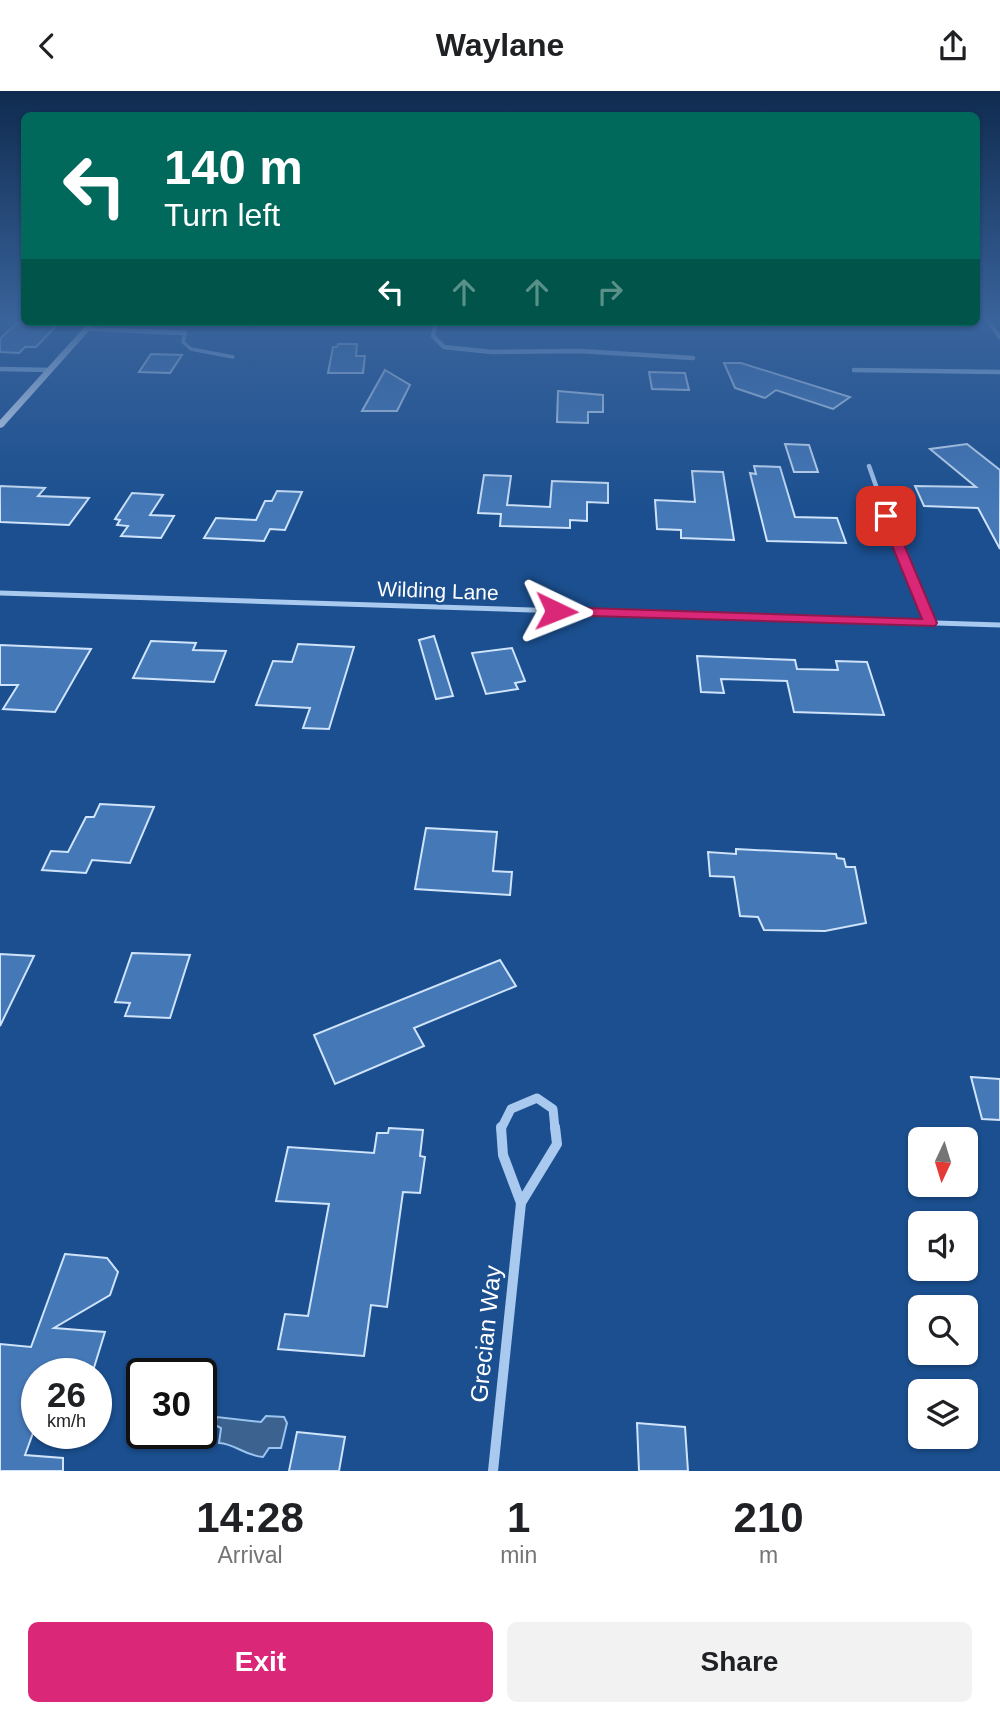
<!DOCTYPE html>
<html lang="en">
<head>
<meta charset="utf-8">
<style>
  :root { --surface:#fff; --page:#f2f2f2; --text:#202124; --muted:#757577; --accent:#db2777 }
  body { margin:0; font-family:Helvetica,sans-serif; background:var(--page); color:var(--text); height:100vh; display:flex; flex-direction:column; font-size:26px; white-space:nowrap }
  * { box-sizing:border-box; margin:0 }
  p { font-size:23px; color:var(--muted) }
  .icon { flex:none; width:38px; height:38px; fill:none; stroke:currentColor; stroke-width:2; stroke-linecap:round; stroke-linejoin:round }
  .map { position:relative; height:1380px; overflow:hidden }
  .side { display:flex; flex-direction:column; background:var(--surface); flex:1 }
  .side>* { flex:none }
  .top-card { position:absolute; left:21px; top:21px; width:959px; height:214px; border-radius:10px; box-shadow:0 2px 5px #0004; background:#00695c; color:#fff; overflow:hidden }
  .needle { width:46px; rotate:184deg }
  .fabs { position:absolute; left:908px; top:1036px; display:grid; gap:14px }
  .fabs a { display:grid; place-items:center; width:70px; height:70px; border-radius:10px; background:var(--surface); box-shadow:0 2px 5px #0004; font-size:35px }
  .speed { position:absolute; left:21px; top:1267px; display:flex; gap:14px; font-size:35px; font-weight:700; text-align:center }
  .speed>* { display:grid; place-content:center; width:91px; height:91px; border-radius:50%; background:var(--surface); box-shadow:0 2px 5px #0004; line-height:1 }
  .speed small { font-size:18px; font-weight:400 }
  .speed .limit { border:4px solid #111; border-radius:10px; background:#fff; color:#111 }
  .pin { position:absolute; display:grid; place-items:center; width:60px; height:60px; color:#fff; margin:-30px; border-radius:14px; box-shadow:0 4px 10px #0006 }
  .me { position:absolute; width:77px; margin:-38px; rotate:92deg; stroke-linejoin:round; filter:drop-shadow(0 0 5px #0008) }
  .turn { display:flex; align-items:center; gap:24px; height:147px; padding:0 28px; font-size:32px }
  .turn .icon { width:91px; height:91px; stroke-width:2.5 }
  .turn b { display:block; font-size:49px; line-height:60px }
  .lanes { display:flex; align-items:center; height:66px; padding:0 28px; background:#0003; justify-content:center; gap:35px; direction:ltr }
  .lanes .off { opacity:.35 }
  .eta { display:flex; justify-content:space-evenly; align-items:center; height:119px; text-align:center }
  .eta b { font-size:42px; font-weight:700; line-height:49px }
  .cta { display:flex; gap:14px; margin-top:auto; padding:14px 28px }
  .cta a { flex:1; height:80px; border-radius:10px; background:var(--accent); color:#fff; font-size:28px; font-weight:700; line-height:80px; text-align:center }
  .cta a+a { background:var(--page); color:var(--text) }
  header { display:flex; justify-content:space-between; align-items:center; height:91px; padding:0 28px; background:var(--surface); font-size:32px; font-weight:700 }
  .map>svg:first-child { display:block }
  .water { fill:#3c6290; stroke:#9cc4f0; stroke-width:2 }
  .building { fill:#4478b7; stroke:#cfe3fa; stroke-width:2 }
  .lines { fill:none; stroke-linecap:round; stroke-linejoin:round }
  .lane-far1 { stroke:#a9c9ee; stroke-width:3.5 }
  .lane { stroke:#a9c9ee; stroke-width:4.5 }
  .street-far3 { stroke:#a9c9ee; stroke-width:4.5 }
  .street-far2 { stroke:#a9c9ee; stroke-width:5 }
  .street-far1 { stroke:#a9c9ee; stroke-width:9 }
  .street { stroke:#a9c9ee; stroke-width:10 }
  .secondary { fill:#d6e6fa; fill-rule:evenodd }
  .route { fill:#db2777; stroke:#8e194d; stroke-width:2 }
  .labels { text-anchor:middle; stroke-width:5; stroke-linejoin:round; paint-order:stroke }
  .street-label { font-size:21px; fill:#fff; stroke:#1b4f8f }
  .near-street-label { font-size:24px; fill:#fff; stroke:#1b4f8f }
</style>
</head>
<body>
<header><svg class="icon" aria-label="back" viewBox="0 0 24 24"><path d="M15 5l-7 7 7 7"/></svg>Waylane<svg class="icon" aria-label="share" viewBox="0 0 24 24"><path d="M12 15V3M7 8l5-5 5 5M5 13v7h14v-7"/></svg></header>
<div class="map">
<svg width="1000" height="1380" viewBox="0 0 1000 1380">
  <rect width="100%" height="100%" fill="#1b4f8f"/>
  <!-- water -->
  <path class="water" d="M266,1325L284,1326L287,1332L281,1357H269L263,1366C243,1364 236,1353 219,1352L221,1337L215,1334L217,1326L261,1331Z"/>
  <!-- building -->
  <g class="building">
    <polygon points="18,231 60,231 36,256 25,256 19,262 0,261 0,248"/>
    <polygon points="338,253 357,253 356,265 365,265 363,282 328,282 333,256 337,256"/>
    <polygon points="151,263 182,264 170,282 139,281"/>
    <polygon points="724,272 741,272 850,306 833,318 776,299 765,307 735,297"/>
    <polygon points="385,279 410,294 397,320 362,320"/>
    <polygon points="649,281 685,282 689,299 652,298"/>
    <polygon points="558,300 603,304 603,321 588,321 588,332 557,331"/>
    <polygon points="785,353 809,354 818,381 794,381"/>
    <polygon points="967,353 1000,379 1000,458 978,417 924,415 915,395 976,396 930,358"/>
    <polygon points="754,375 780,376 795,426 837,427 846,452 767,450 750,382 756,383"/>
    <polygon points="692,380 723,381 734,449 681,447 681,439 657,438 655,409 695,411"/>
    <polygon points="484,384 511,385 507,414 550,416 552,390 608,392 608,412 587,411 587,430 570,429 570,437 500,435 501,423 478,422"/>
    <polygon points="0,395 45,397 38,405 89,407 69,434 0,431"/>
    <polygon points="277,400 302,401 285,439 270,438 264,450 204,447 216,427 256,429 265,410 272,410"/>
    <polygon points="132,402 163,404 150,424 174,425 161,447 121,445 128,435 117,434 120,429 115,428"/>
    <polygon points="434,545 453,605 436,608 419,549"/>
    <polygon points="151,550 196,552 193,559 226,560 214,591 133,587"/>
    <polygon points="298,553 354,556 329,638 303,637 310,617 256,614 273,570 292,571"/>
    <polygon points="0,554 91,558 55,621 3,618 18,594 0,594"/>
    <polygon points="512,557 525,590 515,592 518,598 486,603 472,562"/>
    <polygon points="697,565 795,569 797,578 838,579 836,570 867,571 884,624 794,621 787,590 721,588 724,602 701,601"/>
    <polygon points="100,713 154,716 130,772 92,769 86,782 42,779 51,760 68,761 86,726 94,726"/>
    <polygon points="426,737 497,741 493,780 512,781 510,804 415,798"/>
    <polygon points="736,758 836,763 837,767 844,768 846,776 855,776 866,832 825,840 764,839 758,826 740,825 734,786 710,785 708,761 736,763"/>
    <polygon points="132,862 190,864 170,927 125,925 130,912 115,911"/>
    <polygon points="0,863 34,865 0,935"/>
    <polygon points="500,869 516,895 414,937 424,955 335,993 314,944"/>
    <polygon points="971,986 1000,988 1000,1029 982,1028"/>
    <polygon points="389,1037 423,1039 420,1065 425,1066 420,1102 403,1101 387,1216 371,1214 364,1265 278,1258 285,1223 308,1225 329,1113 276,1110 288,1056 374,1062 377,1042 388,1042"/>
    <polygon points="65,1163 107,1167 118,1181 110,1204 54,1237 105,1241 92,1283 37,1283 37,1331 25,1364 63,1367 63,1380 0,1380 0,1253 31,1256"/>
    <polygon points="637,1332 685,1336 688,1380 639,1380"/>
    <polygon points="297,1341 345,1346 339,1380 289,1380"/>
  </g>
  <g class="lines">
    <!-- lane-far1 -->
    <polyline class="lane-far1" points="185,242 183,251 191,258 233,266"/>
    <!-- lane -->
    <polyline class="lane" points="869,375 895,449 930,532"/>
    <!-- street-far3 -->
    <g class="street-far3">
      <polyline points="987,229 1000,246"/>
      <polyline points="436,231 433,245 444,256 492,261 580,260 693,267"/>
      <polyline points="87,238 185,242"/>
      <polyline points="0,278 50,279"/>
      <polyline points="854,279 1000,281"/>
    </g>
    <!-- street-far2 -->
    <polyline class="street-far2" points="0,502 1000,534"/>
    <!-- street-far1 -->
    <polyline class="street-far1" points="501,1038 511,1018 537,1007 553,1018 555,1038"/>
    <!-- street -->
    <g class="street">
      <polyline points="501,1036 503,1064 521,1112"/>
      <polyline points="521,1112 557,1053 555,1036"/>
      <polyline points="493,1380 521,1112"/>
    </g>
    <!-- secondary -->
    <polygon class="secondary" points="89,231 97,231 3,336 0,337 0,329"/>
  </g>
  <!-- sky -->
  <linearGradient id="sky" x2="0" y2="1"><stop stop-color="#0f2b4f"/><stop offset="0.54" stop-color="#39639b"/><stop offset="1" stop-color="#39639b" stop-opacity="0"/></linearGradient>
  <rect width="1000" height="422" fill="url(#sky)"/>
  <!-- route -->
  <polygon class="route" points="882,422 892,425 937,532 935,535 556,524 550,520 556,516 922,528 880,425"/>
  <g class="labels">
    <!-- street labels -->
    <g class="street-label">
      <text transform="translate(438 500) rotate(2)" y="7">Wilding Lane</text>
    </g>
    <!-- near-street labels -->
    <g class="near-street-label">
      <text transform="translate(486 1243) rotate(-84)" y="8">Grecian Way</text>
    </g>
  </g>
</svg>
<div class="fabs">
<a><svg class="needle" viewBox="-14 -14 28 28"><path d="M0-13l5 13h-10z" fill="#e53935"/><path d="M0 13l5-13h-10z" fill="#757577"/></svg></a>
<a><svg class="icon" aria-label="sound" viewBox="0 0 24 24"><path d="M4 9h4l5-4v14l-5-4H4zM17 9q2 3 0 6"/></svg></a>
<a><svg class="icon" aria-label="search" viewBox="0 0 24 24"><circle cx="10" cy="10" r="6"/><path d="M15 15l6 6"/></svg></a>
<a><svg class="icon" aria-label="layers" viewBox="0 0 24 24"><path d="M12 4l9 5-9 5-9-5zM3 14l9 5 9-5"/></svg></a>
</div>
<div class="speed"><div>26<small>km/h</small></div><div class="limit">30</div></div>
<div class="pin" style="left:886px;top:425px;background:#d93025"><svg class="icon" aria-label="arrive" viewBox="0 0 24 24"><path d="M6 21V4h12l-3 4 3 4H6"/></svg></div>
<svg class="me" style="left:556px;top:520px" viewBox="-20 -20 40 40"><path d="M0-17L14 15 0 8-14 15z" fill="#db2777" stroke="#fff" stroke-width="4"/></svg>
<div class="top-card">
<div class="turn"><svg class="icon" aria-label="left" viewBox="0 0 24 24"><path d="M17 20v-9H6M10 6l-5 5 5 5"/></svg><div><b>140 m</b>Turn left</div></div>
<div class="lanes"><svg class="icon" aria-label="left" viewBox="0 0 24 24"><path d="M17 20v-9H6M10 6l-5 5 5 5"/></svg><svg class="icon off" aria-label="ahead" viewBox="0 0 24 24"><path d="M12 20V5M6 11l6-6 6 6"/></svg><svg class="icon off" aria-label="ahead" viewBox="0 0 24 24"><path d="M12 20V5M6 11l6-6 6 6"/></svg><svg class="icon off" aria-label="right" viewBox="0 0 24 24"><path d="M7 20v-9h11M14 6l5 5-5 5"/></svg></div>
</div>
</div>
<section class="side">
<div class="eta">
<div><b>14:28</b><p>Arrival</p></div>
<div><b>1</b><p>min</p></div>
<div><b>210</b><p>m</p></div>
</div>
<div class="cta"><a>Exit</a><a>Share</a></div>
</section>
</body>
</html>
